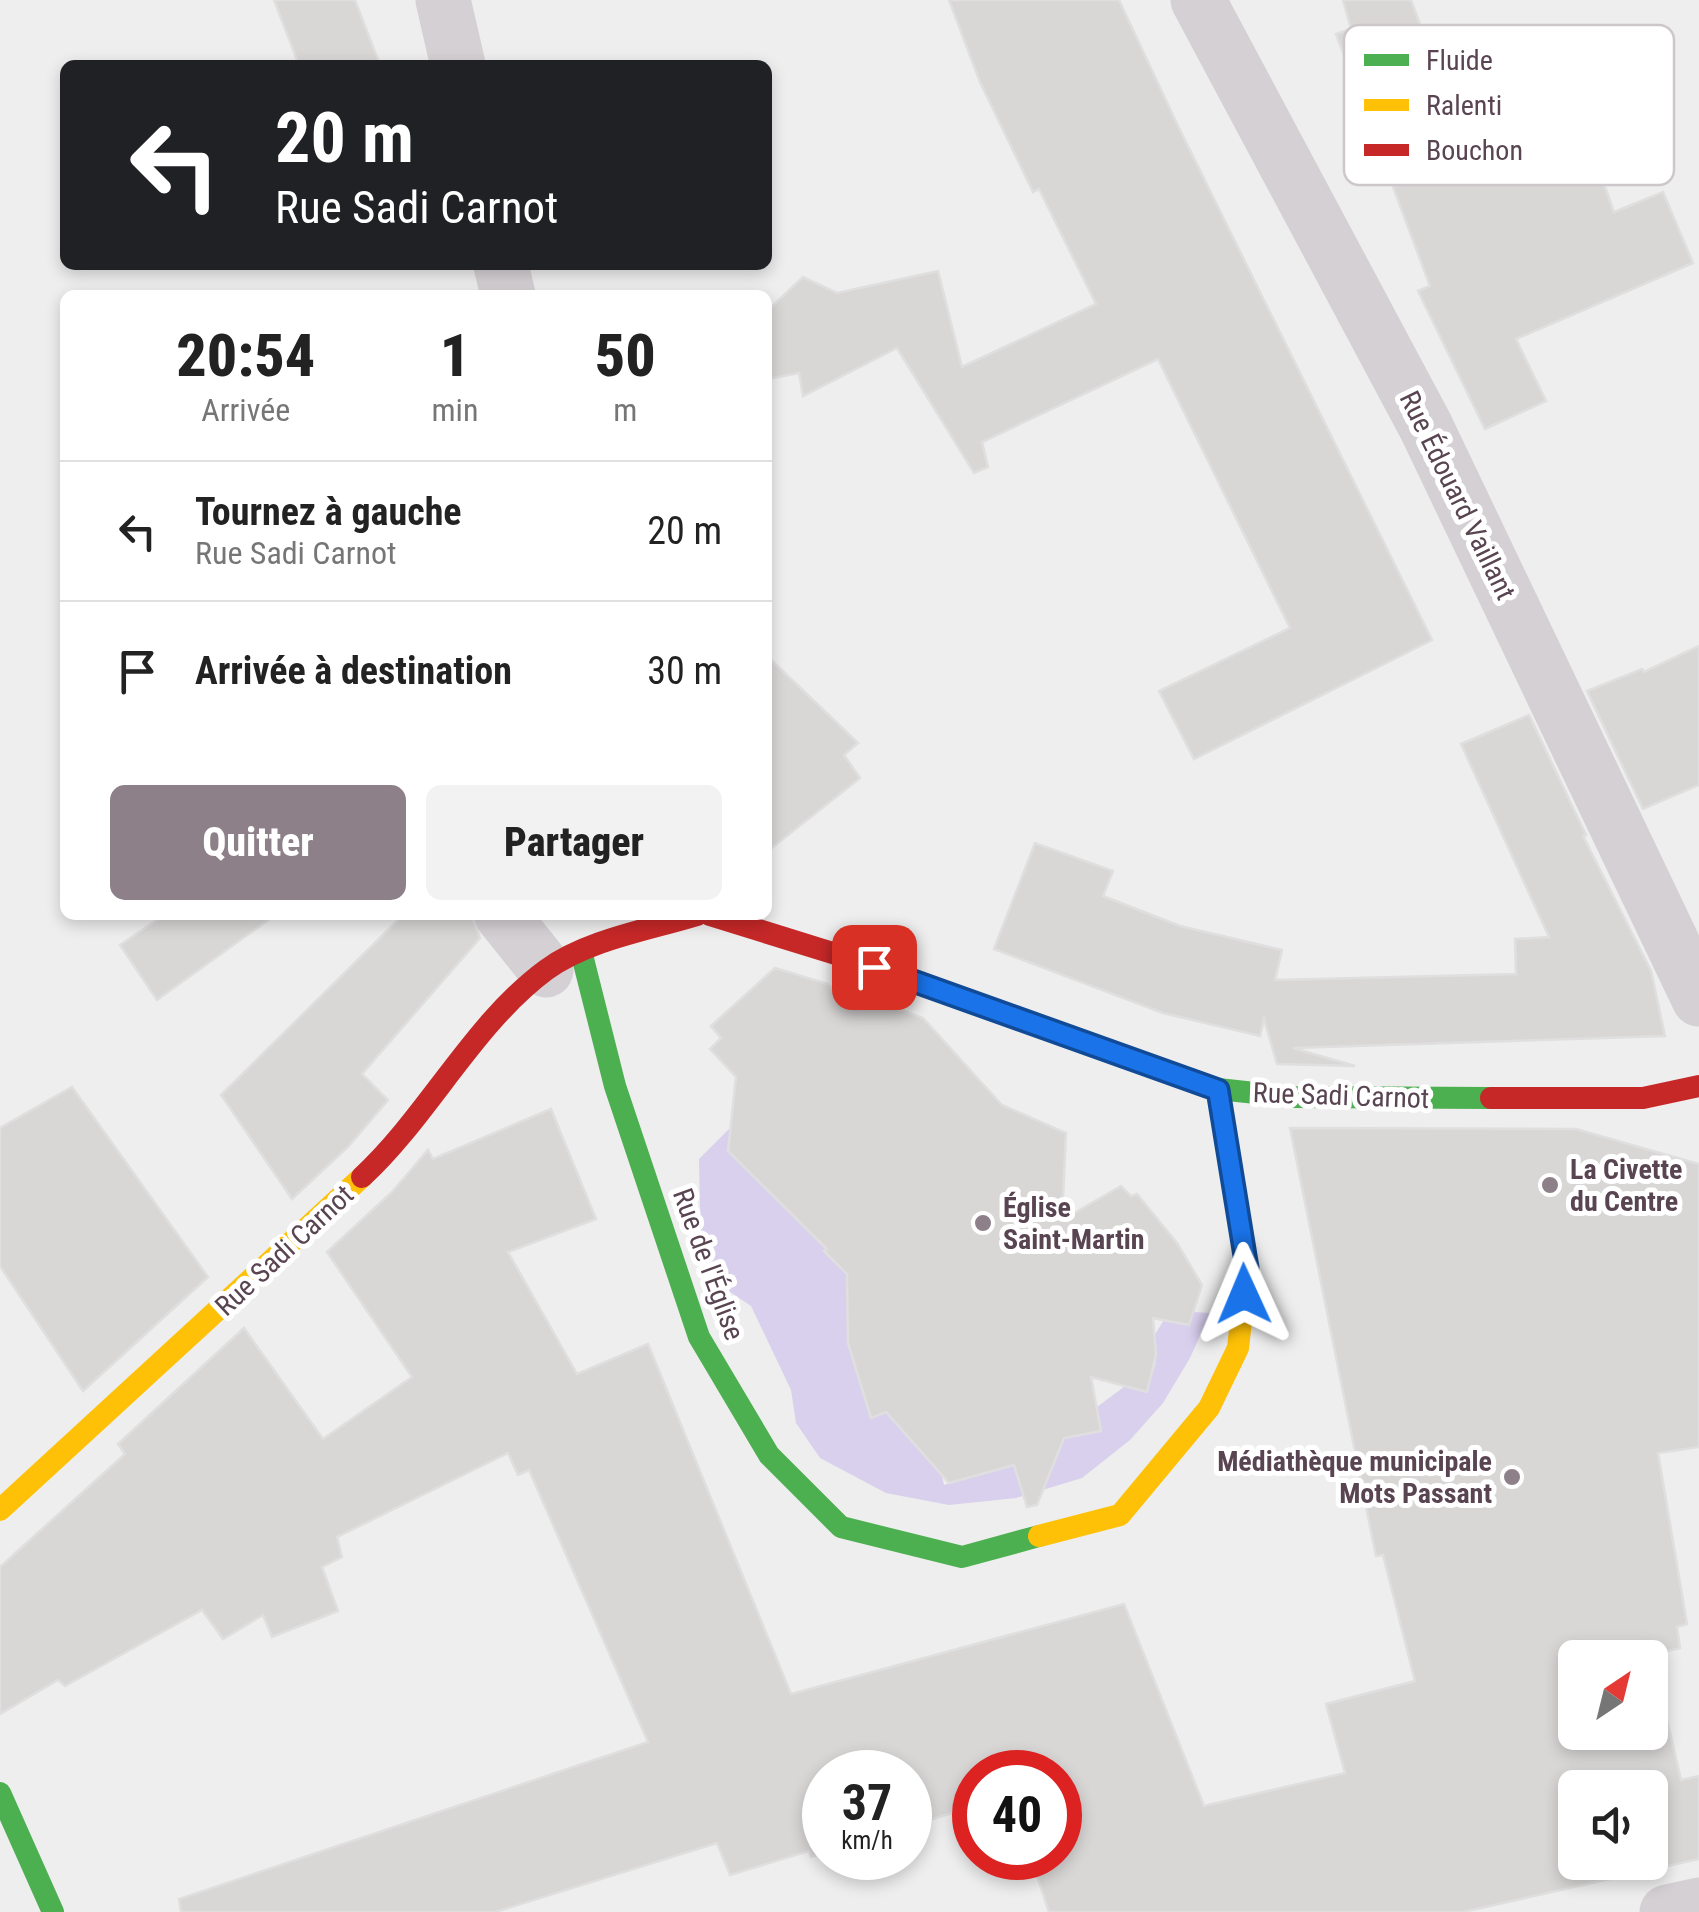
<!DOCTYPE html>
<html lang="fr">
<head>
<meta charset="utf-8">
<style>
  :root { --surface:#fff; --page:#f2f2f2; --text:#222; --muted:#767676; --line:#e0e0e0; --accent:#8d8088 }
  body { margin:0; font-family:"Roboto Condensed",sans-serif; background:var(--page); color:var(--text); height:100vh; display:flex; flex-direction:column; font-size:38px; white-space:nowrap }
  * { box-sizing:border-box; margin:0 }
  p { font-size:32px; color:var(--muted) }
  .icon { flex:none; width:55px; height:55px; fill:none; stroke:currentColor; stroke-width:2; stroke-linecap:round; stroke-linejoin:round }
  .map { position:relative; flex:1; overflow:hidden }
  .panel { position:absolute; left:60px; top:290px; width:712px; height:630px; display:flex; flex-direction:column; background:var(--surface); border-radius:15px; box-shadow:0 5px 15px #0003 }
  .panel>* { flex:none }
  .top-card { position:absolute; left:60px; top:60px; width:712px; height:210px; border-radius:15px; box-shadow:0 5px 15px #0003; background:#202124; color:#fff; overflow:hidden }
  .needle { width:65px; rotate:35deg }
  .controls { position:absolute; left:1558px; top:1640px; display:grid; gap:20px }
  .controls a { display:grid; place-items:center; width:110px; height:110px; border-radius:15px; background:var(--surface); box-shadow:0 5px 15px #0003; font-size:50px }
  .speed { position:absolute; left:802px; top:1750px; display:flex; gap:20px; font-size:50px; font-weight:700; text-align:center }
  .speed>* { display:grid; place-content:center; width:130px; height:130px; border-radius:50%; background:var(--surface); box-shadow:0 5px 15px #0003; line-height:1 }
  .speed small { font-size:25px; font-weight:400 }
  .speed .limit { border:15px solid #d22; background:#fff; color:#111 }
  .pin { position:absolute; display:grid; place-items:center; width:85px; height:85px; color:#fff; margin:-42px; border-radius:20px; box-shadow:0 5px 15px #0006 }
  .me { position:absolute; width:110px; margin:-55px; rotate:359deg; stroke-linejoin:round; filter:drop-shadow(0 0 8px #0008) }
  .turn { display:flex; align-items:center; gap:35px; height:210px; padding:0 50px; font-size:45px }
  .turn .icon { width:130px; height:130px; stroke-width:2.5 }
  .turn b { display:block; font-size:70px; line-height:85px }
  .eta { display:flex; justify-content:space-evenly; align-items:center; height:170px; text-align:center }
  .eta b { font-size:60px; font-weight:800; line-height:70px }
  .button { display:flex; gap:20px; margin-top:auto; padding:20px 50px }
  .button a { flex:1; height:115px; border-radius:15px; background:var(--accent); color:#fff; font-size:40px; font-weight:800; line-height:115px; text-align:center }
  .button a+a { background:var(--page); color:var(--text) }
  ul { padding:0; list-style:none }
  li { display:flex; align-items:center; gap:30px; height:140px; padding:0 50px; border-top:2px solid var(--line) }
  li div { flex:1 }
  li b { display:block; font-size:38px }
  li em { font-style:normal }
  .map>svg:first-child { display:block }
  .green { fill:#d9d0ee }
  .building { fill:#d9d6d6; stroke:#e0dfdf; stroke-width:2.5; fill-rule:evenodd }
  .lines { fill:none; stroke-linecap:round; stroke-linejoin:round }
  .street { stroke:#d5d0d4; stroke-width:55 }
  .fast { stroke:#4caf50; stroke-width:22 }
  .slow { stroke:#ffc107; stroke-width:22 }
  .jam { stroke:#c62828; stroke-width:22 }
  .route-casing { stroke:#114b97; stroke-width:25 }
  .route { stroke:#1a73e8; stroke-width:18 }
  .poi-dot { fill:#8d8088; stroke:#fff; stroke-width:4 }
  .labels { text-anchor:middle; stroke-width:10; stroke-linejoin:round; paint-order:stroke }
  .street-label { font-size:28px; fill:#594451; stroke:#fff }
  .poi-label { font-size:28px; font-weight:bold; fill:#594451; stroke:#fff; text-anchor:start }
  .key { fill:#fff; stroke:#cdc7cb; stroke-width:2.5 }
  .key-label { font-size:28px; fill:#594451 }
</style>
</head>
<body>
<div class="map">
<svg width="1699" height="1912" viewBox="0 0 1699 1912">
  <rect width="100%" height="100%" fill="#edeeed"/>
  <!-- green -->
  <polygon class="green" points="730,1128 788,1188 776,1199 786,1209 837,1239 825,1252 835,1262 846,1252 871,1417 886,1412 942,1476 944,1485 955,1481 954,1474 1008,1450 1016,1470 1064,1438 1101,1431 1097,1407 1125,1386 1147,1392 1156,1362 1154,1336 1164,1320 1189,1325 1193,1312 1210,1313 1190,1358 1163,1403 1130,1440 1082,1478 1016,1498 949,1505 886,1493 820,1458 796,1423 791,1390 751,1306 721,1286 701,1254 699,1159"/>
  <!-- building -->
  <g class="building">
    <polygon points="274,0 355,0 380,65 299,65"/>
    <polygon points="949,0 1119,0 1178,126 1432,640 1194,759 1159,691 1290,628 1158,359 982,442 988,467 974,473 897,348 803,396 799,373 768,379 768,310 803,277 837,293 938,271 962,367 1096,304 1039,189 1033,192 980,82"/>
    <polygon points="1343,0 1411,0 1458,127 1570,88 1614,212 1663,192 1693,263 1516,339 1546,401 1485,429 1418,291 1430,286 1336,34 1351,29"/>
    <polygon points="1699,646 1699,785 1643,809 1587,691 1642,669 1644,672"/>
    <polygon points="768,657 858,743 844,755 860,778 768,851"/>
    <polygon points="1529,715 1586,835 1583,836 1651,971 1665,1036 1293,1048 1355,1066 1277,1064 1264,1019 1260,1036 1163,1013 994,949 1035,843 1113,871 1103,896 1180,926 1282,950 1275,980 1516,974 1515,939 1549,937 1461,744"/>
    <polygon points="164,915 275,915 157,1000 120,945"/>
    <polygon points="403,915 472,915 480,938 362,1074 388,1100 348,1147 292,1199 221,1095"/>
    <polygon points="775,968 828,984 836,993 854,993 923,1018 1002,1105 1066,1133 1062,1220 1121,1186 1131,1196 1137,1194 1177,1243 1202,1285 1189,1325 1153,1318 1156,1355 1147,1392 1091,1377 1101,1431 1064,1438 1037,1505 1027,1507 1014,1465 949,1483 886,1412 871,1418 848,1343 847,1274 824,1251 827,1249 728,1151 736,1077 710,1049 721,1038 711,1026"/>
    <polygon points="72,1087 208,1277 83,1391 0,1266 0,1128"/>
    <path d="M551,1109L596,1219L508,1252L577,1374L648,1344L791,1694L1124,1604L1204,1806L1345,1773L1326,1704L1415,1681L1383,1555L1376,1556L1290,1128L1576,1129L1699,1164V1447L1658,1453L1687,1624L1677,1627L1680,1648L1652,1655L1681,1780L1699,1776V1859L1463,1912H1049L1031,1858H1060V1772H975V1806L910,1826V1772H825V1853L811,1857L809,1851L730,1875L717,1843L495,1912H181L179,1899L648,1742L529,1470L518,1475L508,1453L337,1537L342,1557L322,1567L338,1611L272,1637L263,1615L223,1639L202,1610L65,1686L58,1680L0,1714V1567L125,1454L118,1444L244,1328L323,1439L412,1377L327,1252L392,1192L428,1150L433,1159ZM1575,1658H1650V1732H1575ZM1575,1788H1650V1862H1575Z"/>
  </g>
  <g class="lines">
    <!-- street -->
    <g class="street">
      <polyline points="443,0 458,65"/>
      <polyline points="1198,0 1426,427 1699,999"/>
      <polyline points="501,265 508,295"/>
      <polyline points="502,915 546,970"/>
      <polyline points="1667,1912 1699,1905"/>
    </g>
    <!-- fast -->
    <g class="fast">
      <polyline points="581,951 615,1086 699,1337 769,1455 841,1527 962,1557 1039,1536"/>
      <polyline points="1085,1042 1218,1089 1293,1097 1491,1098"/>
      <polyline points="0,1793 53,1912"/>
    </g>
    <!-- slow -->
    <g class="slow">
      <polyline points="0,1510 362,1177"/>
      <polyline points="1039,1536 1120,1515 1209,1408 1238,1348 1247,1267 1218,1089"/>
    </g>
    <!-- jam -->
    <g class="jam">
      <polyline points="710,915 839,955 1085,1042"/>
      <polyline points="1491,1098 1643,1098 1699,1086"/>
      <path d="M362,1177C428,1116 473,1024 546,970C587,940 648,930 697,915"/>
    </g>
  </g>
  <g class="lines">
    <defs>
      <polyline id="route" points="874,967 1218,1090 1247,1268 1244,1294"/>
    </defs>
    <!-- route casing -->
    <use href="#route" class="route-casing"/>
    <!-- route -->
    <use href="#route" class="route"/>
  </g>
  <!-- markers -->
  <g class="poi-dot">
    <circle cx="1550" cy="1185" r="10"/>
    <circle cx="983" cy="1223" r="10"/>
    <circle cx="1512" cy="1477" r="10"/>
  </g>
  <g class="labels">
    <!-- street labels -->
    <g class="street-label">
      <text transform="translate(1458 495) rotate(64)" y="10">Rue Édouard Vaillant</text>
      <text transform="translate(1341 1095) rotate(2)" y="10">Rue Sadi Carnot</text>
      <text transform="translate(284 1250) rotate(-43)" y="10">Rue Sadi Carnot</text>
      <text transform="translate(709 1264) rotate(70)" y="10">Rue de l'Église</text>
    </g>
    <!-- poi labels -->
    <g class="poi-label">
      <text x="1570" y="1179">La Civette<tspan x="1570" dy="32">du Centre</tspan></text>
      <text x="1003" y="1217">Église<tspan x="1003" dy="32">Saint-Martin</tspan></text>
      <text x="1492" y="1471" text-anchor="end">Médiathèque municipale<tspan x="1492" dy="32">Mots Passant</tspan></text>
    </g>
  </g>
  <!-- legend -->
  <rect x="1344" y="25" width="330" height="160" rx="15" class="key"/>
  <rect x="1364" y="54" width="45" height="12" fill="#4caf50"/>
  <rect x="1364" y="99" width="45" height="12" fill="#ffc107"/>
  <rect x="1364" y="144" width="45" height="12" fill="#c62828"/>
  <g class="key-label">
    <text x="1426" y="70">Fluide</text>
    <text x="1426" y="115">Ralenti</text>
    <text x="1426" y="160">Bouchon</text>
  </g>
</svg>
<div class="controls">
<a><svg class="needle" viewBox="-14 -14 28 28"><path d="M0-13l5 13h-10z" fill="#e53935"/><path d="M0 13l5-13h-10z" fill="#767676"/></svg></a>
<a><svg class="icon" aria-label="sound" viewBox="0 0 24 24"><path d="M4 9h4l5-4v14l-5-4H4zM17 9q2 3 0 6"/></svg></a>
</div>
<div class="speed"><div>37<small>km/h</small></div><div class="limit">40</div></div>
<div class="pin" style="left:874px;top:967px;background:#d93025"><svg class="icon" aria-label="arrive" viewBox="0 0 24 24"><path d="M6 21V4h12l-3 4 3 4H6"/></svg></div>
<svg class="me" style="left:1244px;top:1294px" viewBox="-20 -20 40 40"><path d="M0-17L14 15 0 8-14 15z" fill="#1a73e8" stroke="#fff" stroke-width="4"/></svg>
<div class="top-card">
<div class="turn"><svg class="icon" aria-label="left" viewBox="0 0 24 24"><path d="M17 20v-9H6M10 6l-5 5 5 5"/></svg><div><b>20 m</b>Rue Sadi Carnot</div></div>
</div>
<section class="panel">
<div class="eta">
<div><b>20:54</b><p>Arrivée</p></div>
<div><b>1</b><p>min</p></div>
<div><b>50</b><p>m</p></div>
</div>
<ul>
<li><svg class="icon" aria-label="left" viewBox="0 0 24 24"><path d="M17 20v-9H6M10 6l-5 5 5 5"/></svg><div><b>Tournez à gauche</b><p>Rue Sadi Carnot</p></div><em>20 m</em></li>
<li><svg class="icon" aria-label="arrive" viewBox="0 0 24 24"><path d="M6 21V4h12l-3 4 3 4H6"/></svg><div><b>Arrivée à destination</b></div><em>30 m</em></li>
</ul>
<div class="button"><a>Quitter</a><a>Partager</a></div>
</section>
</div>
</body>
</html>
